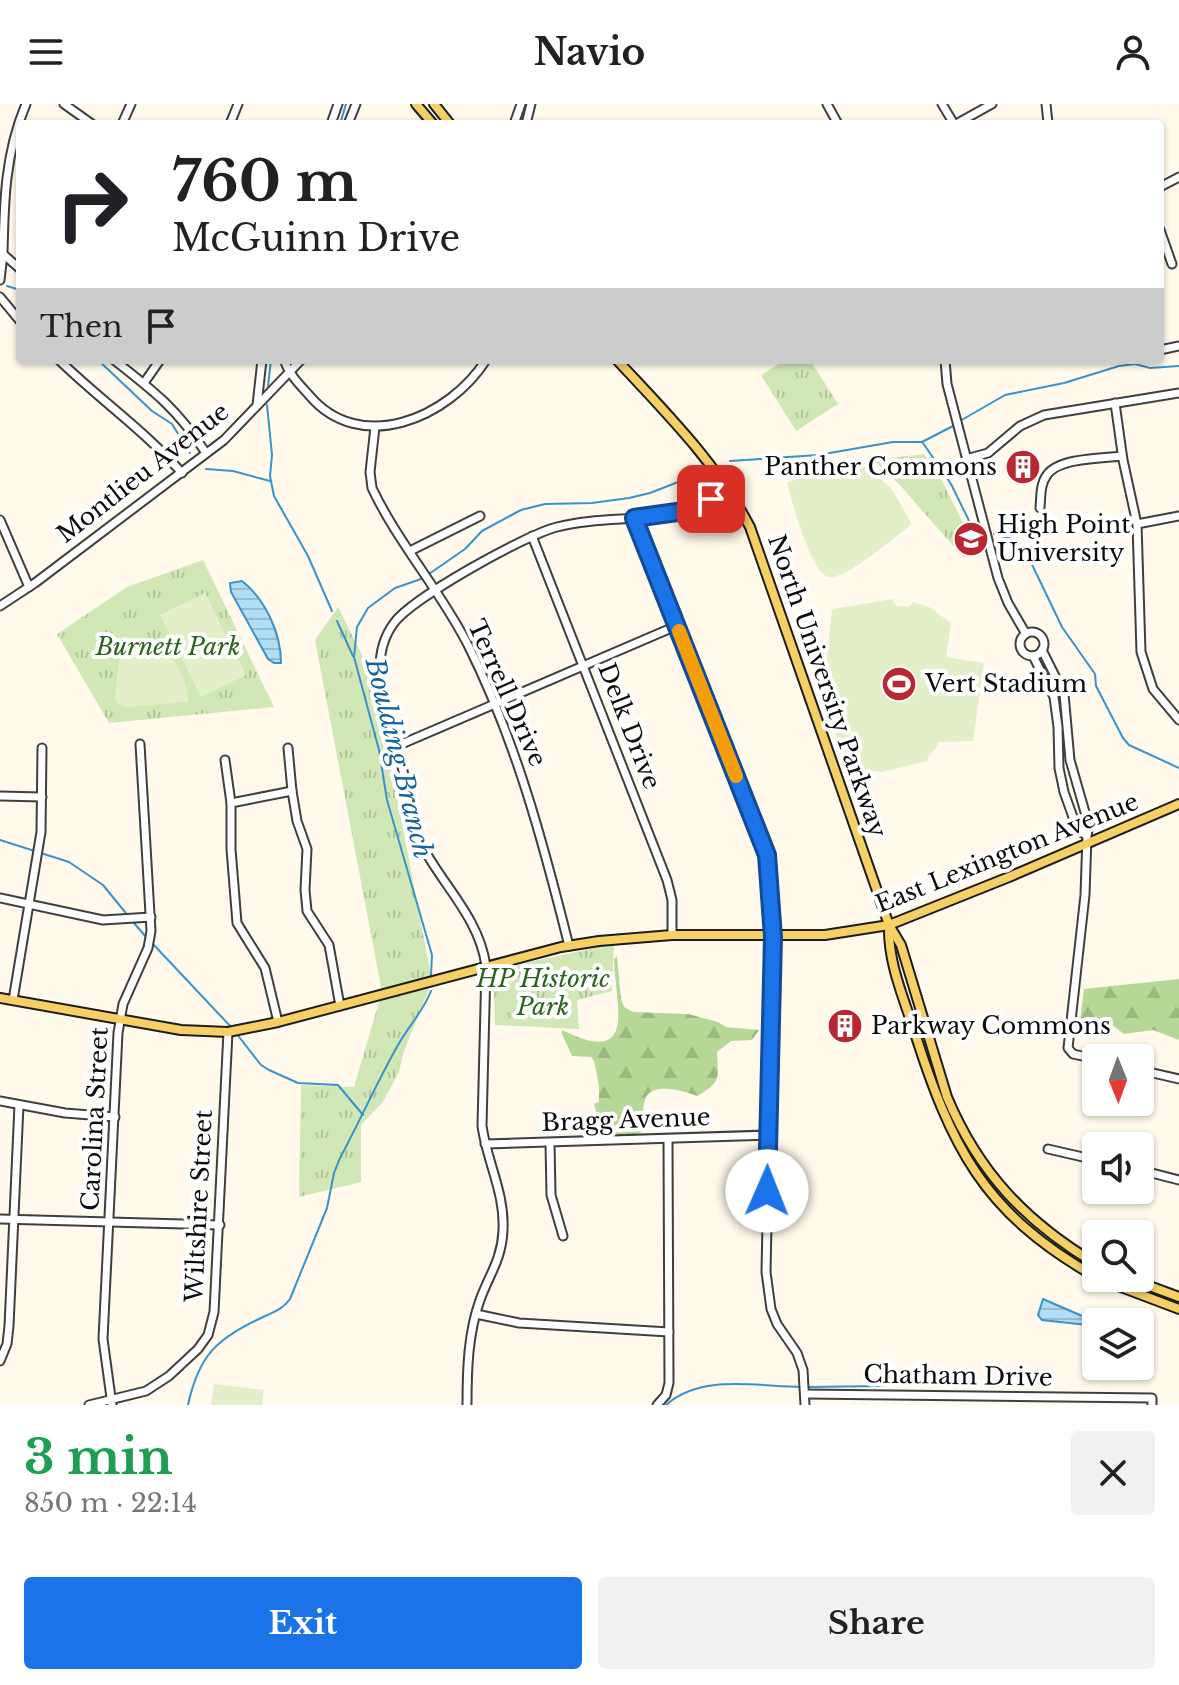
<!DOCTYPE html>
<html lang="en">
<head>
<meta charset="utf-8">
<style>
  :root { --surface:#fff; --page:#f2f2f2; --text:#202124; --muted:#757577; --accent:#1a73e8 }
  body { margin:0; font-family:"Libre Baskerville",serif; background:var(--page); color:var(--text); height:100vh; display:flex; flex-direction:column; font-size:30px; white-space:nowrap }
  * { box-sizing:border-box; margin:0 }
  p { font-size:26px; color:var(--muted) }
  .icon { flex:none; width:44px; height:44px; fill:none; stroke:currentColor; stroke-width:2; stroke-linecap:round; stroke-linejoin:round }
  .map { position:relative; height:1301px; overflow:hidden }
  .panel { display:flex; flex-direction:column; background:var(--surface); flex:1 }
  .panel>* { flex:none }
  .hud { position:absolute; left:16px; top:16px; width:1148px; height:244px; border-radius:8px; box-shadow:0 2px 6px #0004; background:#fff; color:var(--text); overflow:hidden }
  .needle { width:52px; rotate:179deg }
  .buttons { position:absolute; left:1082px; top:940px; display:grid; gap:16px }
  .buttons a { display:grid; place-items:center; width:72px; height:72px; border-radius:8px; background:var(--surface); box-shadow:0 2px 6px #0004; font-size:40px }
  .pin { position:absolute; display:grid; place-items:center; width:68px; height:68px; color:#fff; margin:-34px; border-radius:16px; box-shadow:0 4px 12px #0006 }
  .me { position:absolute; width:88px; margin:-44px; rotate:1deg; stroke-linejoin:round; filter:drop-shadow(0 0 6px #0008) }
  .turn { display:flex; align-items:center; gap:28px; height:168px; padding:0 24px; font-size:36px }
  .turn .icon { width:104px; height:104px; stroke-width:2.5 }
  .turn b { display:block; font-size:56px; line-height:68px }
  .then { display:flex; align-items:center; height:76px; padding:0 24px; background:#0003; gap:16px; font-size:30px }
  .round { display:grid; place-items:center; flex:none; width:84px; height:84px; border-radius:8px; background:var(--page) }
  .headline { display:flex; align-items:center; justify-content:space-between; height:136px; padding:0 24px }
  h1 { font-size:48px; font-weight:800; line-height:60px; color:#1e9e55 }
  .action { display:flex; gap:16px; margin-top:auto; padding:16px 24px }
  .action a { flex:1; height:92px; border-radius:8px; background:var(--accent); color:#fff; font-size:32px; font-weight:800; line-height:92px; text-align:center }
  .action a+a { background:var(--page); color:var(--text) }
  header { display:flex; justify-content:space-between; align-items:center; height:104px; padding:0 24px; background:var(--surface); font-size:36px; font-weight:800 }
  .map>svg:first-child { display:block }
  .forest { fill:url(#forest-firs) }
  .park { fill:url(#park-tufts) }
  .pitch { fill:#e2efc8 }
  .water { fill:url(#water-rules); stroke:#3993ca; stroke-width:2 }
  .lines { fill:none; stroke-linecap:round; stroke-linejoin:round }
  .stream { stroke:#3993ca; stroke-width:2 }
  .minor-casing { stroke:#3f3f3f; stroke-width:11 }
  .major-casing { stroke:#1d1d1d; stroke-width:12 }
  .minor { stroke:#fff; stroke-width:7 }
  .major { stroke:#f6d064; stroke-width:8 }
  .route-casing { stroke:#114b97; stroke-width:20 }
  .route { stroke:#1a73e8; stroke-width:14 }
  .slow { stroke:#f59e0b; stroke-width:14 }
  .labels { text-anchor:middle; stroke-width:8; stroke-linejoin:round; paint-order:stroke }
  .poi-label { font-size:24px; fill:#0c0c0c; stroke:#fff; text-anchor:start }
  .street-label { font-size:24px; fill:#0c0c0c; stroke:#fff }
  .park-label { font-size:24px; font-style:italic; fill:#2d621e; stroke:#fff }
  .water-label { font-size:26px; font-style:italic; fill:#18649a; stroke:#fff }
</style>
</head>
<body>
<header><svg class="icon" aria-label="menu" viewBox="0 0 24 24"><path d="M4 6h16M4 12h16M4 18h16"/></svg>Navio<svg class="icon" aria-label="person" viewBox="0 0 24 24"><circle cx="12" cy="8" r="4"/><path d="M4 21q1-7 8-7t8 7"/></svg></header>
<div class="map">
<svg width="1179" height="1301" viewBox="0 0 1179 1301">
  <defs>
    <pattern id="forest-firs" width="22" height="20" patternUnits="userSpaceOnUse" patternTransform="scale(2)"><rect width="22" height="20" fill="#b5d896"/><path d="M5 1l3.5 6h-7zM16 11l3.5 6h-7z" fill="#9ab880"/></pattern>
    <pattern id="park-tufts" width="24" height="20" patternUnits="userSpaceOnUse" patternTransform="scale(2)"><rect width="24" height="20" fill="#d1e8b6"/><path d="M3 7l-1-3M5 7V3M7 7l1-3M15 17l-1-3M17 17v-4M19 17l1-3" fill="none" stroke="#b2c69b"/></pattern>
    <pattern id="water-rules" width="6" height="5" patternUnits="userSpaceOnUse" patternTransform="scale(2)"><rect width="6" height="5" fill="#b1ddf5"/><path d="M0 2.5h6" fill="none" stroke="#97bcd1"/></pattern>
  </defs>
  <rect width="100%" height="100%" fill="#fffaeb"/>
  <!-- forest -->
  <g class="forest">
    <path d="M617,852L621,895L624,903L633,908L688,910L718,918L726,923L759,926L752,936L731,937L717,948C718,974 722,978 697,992C685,987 654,978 646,993C642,1002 643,1017 643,1027C632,1034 611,1037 602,1027L594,1000L599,998V981L594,957L591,953L572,952L562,930V926C639,964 615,901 614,855Z"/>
    <path d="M1179,875V936L1153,926L1124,930C1104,915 1100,911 1079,925L1084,885Z"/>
  </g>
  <!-- park -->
  <g class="park">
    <polygon points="785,256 810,256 838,300 796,327 761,271"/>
    <polygon points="924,350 940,373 972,437 971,449 963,453 898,379 873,356"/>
    <polygon points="203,456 274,603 109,619 57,530 127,483"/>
    <polygon points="338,503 375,577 432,877 403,950 399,968 383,998 361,1021 361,1078 299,1093 301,981 354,983 382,888 315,536"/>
    <polygon points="614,840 612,887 577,896 579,925 495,921 493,868 534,857"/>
  </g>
  <!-- pitch -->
  <g class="pitch">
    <path d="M862,360L891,384L912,420C898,431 845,476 829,473C811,470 792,397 787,379L823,363Z"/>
    <polygon points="205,489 246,571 201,593 160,511"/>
    <path d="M893,495V499L897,502L909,503L913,498L929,503L951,519L946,553L984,559L973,637L939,638C937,646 929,648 927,657L881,668L846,661L813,565L826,564L832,505Z"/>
    <path d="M122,532C161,541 185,554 188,598L125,603L117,599L115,593Z"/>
    <polygon points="214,1280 264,1286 262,1301 211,1301"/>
  </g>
  <!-- water -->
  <g class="water">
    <path d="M242,477C265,495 281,529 281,559H274L268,555L231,488L230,479Z"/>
    <polygon points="1043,1195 1089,1215 1096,1219 1096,1222 1042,1216 1038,1211"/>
  </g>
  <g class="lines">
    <!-- stream -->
    <g class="stream">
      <polyline points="340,20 346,0"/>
      <polyline points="7,182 20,186"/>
      <polyline points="98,256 152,307 172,320 190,349"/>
      <polyline points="268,282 271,256"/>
      <polyline points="267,301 272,351 270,372 274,392 308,452 332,507"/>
      <polyline points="960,317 1005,291 1064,279 1119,262 1135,260 1150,264 1179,262"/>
      <polyline points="923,339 951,380 974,427"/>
      <polyline points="730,357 818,351 893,338 922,338 955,321"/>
      <polyline points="206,365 233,367 270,377"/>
      <polyline points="994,430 1009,434 1026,448 1062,523 1095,570 1096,582 1123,634 1129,641 1179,664"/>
      <polyline points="429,470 465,445 482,427 521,406 545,400 592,399 629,394 650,389 696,371"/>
      <polyline points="421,475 395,484 368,504 357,523 354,553 379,646 387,696 432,851 431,872"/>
      <polyline points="337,517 353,552"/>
      <polyline points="0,736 69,758 103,781 129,813"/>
      <polyline points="133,818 147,834"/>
      <polyline points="152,839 232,924"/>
      <polyline points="236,929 261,961 269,966 298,979 338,981 363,1011"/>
      <polyline points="808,1283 881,1282 919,1276"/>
      <path d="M188,1301C199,1250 217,1235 263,1213C274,1208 283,1205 290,1195L327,1104L334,1069L340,1054C360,1017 377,978 398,941C408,923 424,906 431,887"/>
      <path d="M666,1301C702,1269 759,1283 802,1283"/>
    </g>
    <defs>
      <g id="minor">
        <polyline points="64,0 92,20"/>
        <polyline points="827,0 838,20"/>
        <polyline points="942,0 954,20"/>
        <polyline points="1046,0 1048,19"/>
        <polyline points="122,20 131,0"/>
        <polyline points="230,20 238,0"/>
        <polyline points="331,20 338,0"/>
        <polyline points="348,20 356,0"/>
        <polyline points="514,20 521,0"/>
        <polyline points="526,20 531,0"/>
        <polyline points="956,20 992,0"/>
        <polyline points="1160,83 1179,73"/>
        <polyline points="1160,126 1172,160"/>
        <path d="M20,165L3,150C4,98 5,49 26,0"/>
        <polyline points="0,176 3,150"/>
        <polyline points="0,193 20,217"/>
        <polyline points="1160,246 1179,242"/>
        <path d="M59,256C99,295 145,327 182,369"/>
        <path d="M114,256C155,288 177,305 206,349"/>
        <path d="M284,256C289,270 299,280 309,291C360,352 449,314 486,256"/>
        <polyline points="945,256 947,280 998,474 1008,499 1026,530"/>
        <polyline points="144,279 160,256"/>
        <polyline points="1115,299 1123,356 1137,420 1141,548 1153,585 1179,616"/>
        <polyline points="257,301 262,256"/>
        <path d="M375,323L370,368L372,384C398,439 440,486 468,541C516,637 543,738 569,842"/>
        <polyline points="966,355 988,349 1020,322 1044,311 1179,289"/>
        <path d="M1040,404C1041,393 1040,380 1047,371C1058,354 1103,354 1122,352"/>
        <polyline points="634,414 767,751 770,764 773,833 766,1168 771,1205 777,1220 797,1249 803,1266 805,1301"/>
        <polyline points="0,416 29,483"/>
        <polyline points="1137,420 1179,412"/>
        <polyline points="532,432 667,776 672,796 672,831"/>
        <polyline points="410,447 480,412"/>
        <polyline points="0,502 35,479 224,336 301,256"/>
        <circle cx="1032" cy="540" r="12"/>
        <polyline points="1042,546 1064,590 1070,656 1089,722 1087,731 1085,791 1068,944 1073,950 1096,955"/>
        <polyline points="1033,552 1054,593 1058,623 1059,664 1064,688 1078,727 1087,731"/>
        <polyline points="397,642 676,522"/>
        <polyline points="288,644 292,687"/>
        <polyline points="225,656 231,699"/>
        <polyline points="0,692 42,693"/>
        <polyline points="0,794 103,816 151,813"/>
        <polyline points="13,896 41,728 42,644"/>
        <polyline points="278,918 265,864 237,819 231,745 231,699 292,687 297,717 307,745 305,786 307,807 329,841 340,902"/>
        <polyline points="1140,966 1179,975"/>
        <polyline points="0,997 65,1009 115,1013"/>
        <polyline points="550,1039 551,1091 563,1132"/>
        <polyline points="485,1040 768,1031"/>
        <polyline points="1048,1045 1096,1056"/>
        <polyline points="1140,1066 1179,1076"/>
        <polyline points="0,1115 220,1121"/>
        <polyline points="476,1210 519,1219 669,1228"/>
        <polyline points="0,1257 7,1240 9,1222 19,1001"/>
        <polyline points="806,1290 1152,1294 1152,1301"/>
        <polyline points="89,1301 146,1287 169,1272 198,1245 208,1231 214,1208 228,928"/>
        <polyline points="112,1301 103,1235 118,929 123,900 148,844 151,827 140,640"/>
        <path d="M467,1301C467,1266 468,1229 480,1196C489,1171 502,1155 503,1126C505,1089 487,1058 482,1022L486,862C479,813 442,781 420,738L380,571C379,552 382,535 394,519C412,494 525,431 557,423C599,412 644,418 685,407C701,402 715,393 728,383"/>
        <polyline points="657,1301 666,1291 669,1279 668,1035"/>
      </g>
      <g id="major">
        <polyline points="416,0 433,20"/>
        <polyline points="434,0 450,20"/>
        <path d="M617,256C666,309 716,358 750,423L889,821L901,841L947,993C979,1069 1026,1118 1096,1160"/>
        <path d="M889,822C888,857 902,890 913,923C951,1043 983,1109 1096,1173"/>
        <polyline points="0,894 181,926 228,928 278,918 561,843 599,837 672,831 825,831 889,821 1009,773 1179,700"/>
        <polyline points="1097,1174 1179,1205"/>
        <polyline points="1128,1174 1179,1193"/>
      </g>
    </defs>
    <!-- minor casing -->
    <use href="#minor" class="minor-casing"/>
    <!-- major casing -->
    <use href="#major" class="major-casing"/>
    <!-- minor -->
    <use href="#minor" class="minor"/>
    <!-- major -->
    <use href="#major" class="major"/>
  </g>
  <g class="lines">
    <defs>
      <polyline id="route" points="711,395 684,407 634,414 767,751 773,833 767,1087"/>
    </defs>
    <!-- route casing -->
    <use href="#route" class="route-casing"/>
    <!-- route -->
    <use href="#route" class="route"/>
    <!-- slow -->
    <polyline class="slow" points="679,527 736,672"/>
  </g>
  <!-- icons -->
  <defs>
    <symbol id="building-disc" viewBox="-11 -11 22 22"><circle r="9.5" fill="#b92731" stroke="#fff"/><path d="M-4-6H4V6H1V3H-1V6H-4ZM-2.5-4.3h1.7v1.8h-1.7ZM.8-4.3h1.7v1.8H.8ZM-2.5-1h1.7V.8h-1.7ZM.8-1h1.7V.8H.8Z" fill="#fff"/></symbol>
    <symbol id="university-disc" viewBox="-11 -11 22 22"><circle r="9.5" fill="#b92731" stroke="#fff"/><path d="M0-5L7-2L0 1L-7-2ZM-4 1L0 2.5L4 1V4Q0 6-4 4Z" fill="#fff"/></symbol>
    <symbol id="stadium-disc" viewBox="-11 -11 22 22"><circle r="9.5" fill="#b92731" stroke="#fff"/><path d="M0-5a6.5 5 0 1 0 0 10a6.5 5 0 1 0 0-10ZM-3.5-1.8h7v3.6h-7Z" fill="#fff"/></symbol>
  </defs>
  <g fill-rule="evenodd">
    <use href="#building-disc" x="1003" y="343" width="40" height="40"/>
    <use href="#university-disc" x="951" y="415" width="40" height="40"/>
    <use href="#stadium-disc" x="879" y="560" width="40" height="40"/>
    <use href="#building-disc" x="825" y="902" width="40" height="40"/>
  </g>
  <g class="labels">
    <!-- poi labels -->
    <g class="poi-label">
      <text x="997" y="371" text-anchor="end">Panther Commons</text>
      <text x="997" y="429">High Point<tspan x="997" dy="28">University</tspan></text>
      <text x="925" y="588">Vert Stadium</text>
      <text x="871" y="930">Parkway Commons</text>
    </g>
    <!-- street labels -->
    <g class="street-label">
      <text transform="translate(143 369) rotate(-38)" y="8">Montlieu Avenue</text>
      <text transform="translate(827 582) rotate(71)" y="8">North University Parkway</text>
      <text transform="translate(507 589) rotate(66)" y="8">Terrell Drive</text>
      <text transform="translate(629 622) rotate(69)" y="8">Delk Drive</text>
      <text transform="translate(1007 749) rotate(-22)" y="8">East Lexington Avenue</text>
      <text transform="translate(95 1015) rotate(-87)" y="8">Carolina Street</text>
      <text transform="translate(626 1016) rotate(-2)" y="8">Bragg Avenue</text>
      <text transform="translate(199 1102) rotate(-87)" y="8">Wiltshire Street</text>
      <text transform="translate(958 1272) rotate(1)" y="8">Chatham Drive</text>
    </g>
    <!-- park labels -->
    <g class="park-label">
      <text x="168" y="551">Burnett Park</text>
      <text x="543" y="883">HP Historic<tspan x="543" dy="28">Park</tspan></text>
    </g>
    <!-- water labels -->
    <g class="water-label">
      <text transform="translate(399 654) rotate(76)" y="9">Boulding Branch</text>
    </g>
  </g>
</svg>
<div class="buttons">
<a><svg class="needle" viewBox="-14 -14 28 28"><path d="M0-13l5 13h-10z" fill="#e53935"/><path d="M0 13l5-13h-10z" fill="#757577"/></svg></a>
<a><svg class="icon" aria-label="sound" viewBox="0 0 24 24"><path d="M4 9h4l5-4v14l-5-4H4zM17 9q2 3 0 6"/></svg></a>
<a><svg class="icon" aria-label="search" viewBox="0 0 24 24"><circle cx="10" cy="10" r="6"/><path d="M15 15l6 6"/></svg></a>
<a><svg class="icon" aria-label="layers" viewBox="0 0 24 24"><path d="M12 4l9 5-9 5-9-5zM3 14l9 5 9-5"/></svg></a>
</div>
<div class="pin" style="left:711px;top:395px;background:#d93025"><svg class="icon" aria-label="arrive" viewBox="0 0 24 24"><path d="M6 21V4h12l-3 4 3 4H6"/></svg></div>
<svg class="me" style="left:767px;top:1087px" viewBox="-20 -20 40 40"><circle r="19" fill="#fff"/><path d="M0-13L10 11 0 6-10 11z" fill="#1a73e8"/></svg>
<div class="hud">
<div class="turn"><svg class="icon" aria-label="right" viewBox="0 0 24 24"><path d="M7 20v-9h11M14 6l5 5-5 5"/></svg><div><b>760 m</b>McGuinn Drive</div></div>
<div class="then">Then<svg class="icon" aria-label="arrive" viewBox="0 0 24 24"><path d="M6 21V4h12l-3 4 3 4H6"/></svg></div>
</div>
</div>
<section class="panel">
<div class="headline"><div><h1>3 min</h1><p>850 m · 22:14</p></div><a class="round"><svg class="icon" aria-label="close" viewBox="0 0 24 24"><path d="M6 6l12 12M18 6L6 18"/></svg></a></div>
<div class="action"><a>Exit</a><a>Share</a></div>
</section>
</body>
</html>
